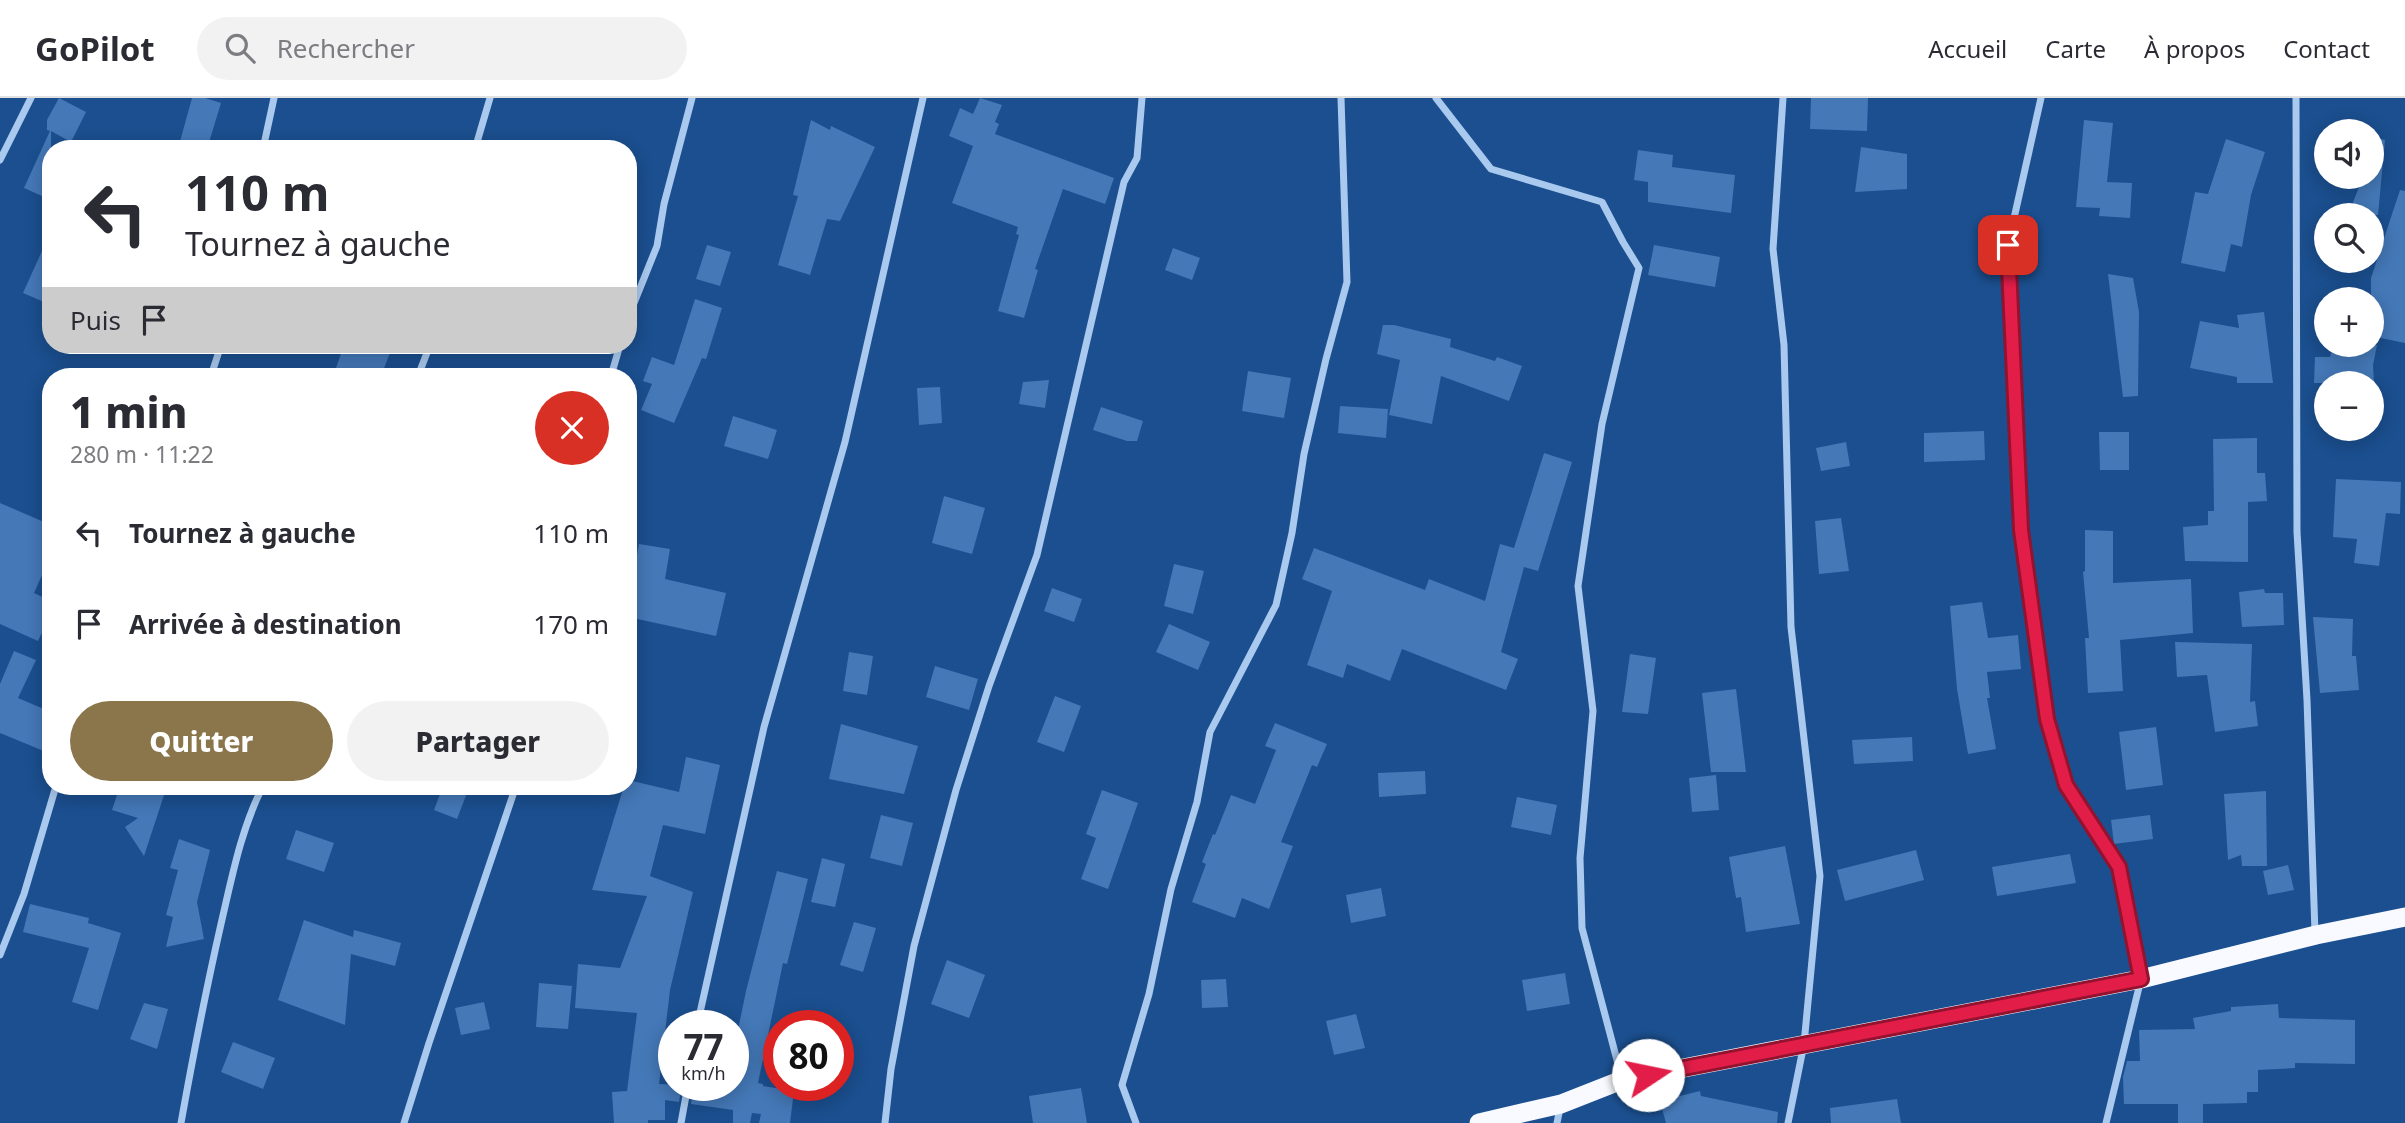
<!DOCTYPE html>
<html lang="fr">
<head>
<meta charset="utf-8">
<style>
  :root { --surface:#fff; --page:#f2f2f3; --text:#2b2b33; --muted:#7c7c81; --line:#e1e1e2; --accent:#8a764a }
  body { margin:0; font-family:"Noto Sans",sans-serif; background:var(--page); color:var(--text); height:100vh; display:flex; flex-direction:column; font-size:26px; white-space:nowrap }
  * { box-sizing:border-box; margin:0 }
  p { font-size:23px; color:var(--muted) }
  .icon { flex:none; width:38px; height:38px; fill:none; stroke:currentColor; stroke-width:2; stroke-linecap:round; stroke-linejoin:round }
  .map { position:relative; flex:1; overflow:hidden }
  .panel { position:absolute; left:42px; top:270px; width:595px; height:427px; display:flex; flex-direction:column; background:var(--surface); border-radius:28px; box-shadow:0 4px 18px #0003 }
  .panel>* { flex:none }
  .top-card { position:absolute; left:42px; top:42px; width:595px; height:214px; border-radius:28px; box-shadow:0 4px 18px #0003; background:#fff; color:var(--text); overflow:hidden }
  .buttons { position:absolute; left:2314px; top:21px; display:grid; gap:14px }
  .buttons a { display:grid; place-items:center; width:70px; height:70px; border-radius:50%; background:var(--surface); box-shadow:0 4px 18px #0003; font-size:35px }
  .speed { position:absolute; left:658px; top:912px; display:flex; gap:14px; font-size:35px; font-weight:700; text-align:center }
  .speed>* { display:grid; place-content:center; width:91px; height:91px; border-radius:50%; background:var(--surface); box-shadow:0 4px 18px #0003; line-height:1 }
  .speed small { font-size:18px; font-weight:400 }
  .speed .limit { border:10px solid #d22; background:#fff; color:#111 }
  .pin { position:absolute; display:grid; place-items:center; width:60px; height:60px; color:#fff; margin:-30px; border-radius:14px; box-shadow:0 4px 10px #0006 }
  .me { position:absolute; width:77px; margin:-38px; rotate:79deg; stroke-linejoin:round; filter:drop-shadow(0 0 5px #0008) }
  .turn { display:flex; align-items:center; gap:24px; height:147px; padding:0 28px; font-size:32px }
  .turn .icon { width:91px; height:91px; stroke-width:2.5 }
  .turn b { display:block; font-size:49px; line-height:60px }
  .then { display:flex; align-items:center; height:66px; padding:0 28px; background:#0003; gap:14px; font-size:26px }
  .round { display:grid; place-items:center; flex:none; width:74px; height:74px; border-radius:37px; background:var(--page) }
  .overview { display:flex; align-items:center; justify-content:space-between; height:119px; padding:0 28px }
  h1 { font-size:42px; font-weight:800; line-height:52px }
  .button { display:flex; gap:14px; margin-top:auto; padding:14px 28px }
  .button a { flex:1; height:80px; border-radius:42px; background:var(--accent); color:#fff; font-size:28px; font-weight:800; line-height:80px; text-align:center }
  .button a+a { background:var(--page); color:var(--text) }
  ul { padding:0; list-style:none }
  li { display:flex; align-items:center; gap:21px; height:91px; padding:0 28px }
  li div { flex:1 }
  li b { display:block; font-size:26px }
  li em { font-style:normal }
  header { display:flex; align-items:center; gap:42px; box-sizing:border-box; height:98px; padding:0 35px; background:var(--surface); border-bottom:2px solid var(--line) }
  header strong { font-size:33px }
  nav { display:flex; gap:38px; margin-inline-start:auto; font-size:24px }
  .search { width:490px; height:63px; background:var(--page); display:flex; align-items:center; gap:18px; box-sizing:border-box; padding:0 24px; border-radius:38px; color:var(--muted); font-size:26px }
  .map>svg:first-child { display:block }
  .building { fill:#4478b7 }
  .lines { fill:none; stroke-linecap:round; stroke-linejoin:round }
  .minor { stroke:#a9c9ee; stroke-width:7 }
  .trunk { stroke:#f8faff; stroke-width:19 }
  .route-casing { stroke:#92132f; stroke-width:18 }
  .route { stroke:#e11d48; stroke-width:12 }
</style>
</head>
<body>
<header>
<strong>GoPilot</strong>
<div class="search"><svg class="icon" aria-label="search" viewBox="0 0 24 24"><circle cx="10" cy="10" r="6"/><path d="M15 15l6 6"/></svg>Rechercher</div>
<nav><a>Accueil</a><a>Carte</a><a>À propos</a><a>Contact</a></nav>
</header>
<div class="map">
<svg width="2405" height="1025" viewBox="0 0 2405 1025">
  <rect width="100%" height="100%" fill="#1b4f8f"/>
  <!-- building -->
  <g class="building">
    <polygon points="59,0 86,14 71,44 51,33 51,102 24,90 50,33 47,32 47,22"/>
    <polygon points="192,0 205,0 221,5 207,51 192,51 179,47"/>
    <polygon points="980,0 1002,7 995,24 999,26 995,36 1114,80 1105,106 1063,91 1035,171 1038,172 1024,220 998,213 1019,137 1016,136 1018,129 952,105 973,48 949,38 960,10 973,16"/>
    <polygon points="1811,0 1868,0 1867,33 1810,31"/>
    <polygon points="811,22 830,32 831,28 875,49 840,123 827,121 810,177 778,167 798,98 793,97"/>
    <polygon points="2084,22 2113,25 2107,84 2132,85 2130,120 2099,118 2100,110 2076,109"/>
    <polygon points="2378,40 2385,42 2378,117 2348,117 2363,79 2371,79 2371,57"/>
    <polygon points="2226,41 2265,54 2251,97 2242,149 2231,146 2225,174 2181,165 2195,94 2208,96"/>
    <polygon points="1861,49 1907,56 1907,91 1855,94"/>
    <polygon points="1638,52 1673,57 1672,69 1735,77 1731,115 1648,104 1648,84 1634,82"/>
    <polygon points="2400,92 2405,93 2405,245 2371,238 2371,180"/>
    <polygon points="51,133 51,207 23,195"/>
    <polygon points="707,147 731,154 720,188 696,181"/>
    <polygon points="1654,147 1720,159 1715,189 1648,177"/>
    <polygon points="1173,150 1200,160 1192,182 1165,172"/>
    <polygon points="2108,176 2133,180 2139,214 2138,298 2123,299"/>
    <polygon points="695,201 722,210 706,261 702,260 674,325 641,312 652,286 643,283 652,259 674,267"/>
    <polygon points="2264,214 2273,285 2237,285 2237,279 2190,270 2200,223 2239,230 2237,217"/>
    <polygon points="1383,227 1394,227 1451,241 1450,249 1495,263 1497,259 1522,268 1509,303 1441,278 1432,326 1389,317 1400,262 1377,256"/>
    <polygon points="344,247 393,247 381,278 357,278 336,270"/>
    <polygon points="2333,247 2377,247 2373,267 2374,285 2314,285 2315,259 2330,259"/>
    <polygon points="1248,273 1291,280 1284,320 1242,313"/>
    <polygon points="1049,282 1045,310 1019,306 1023,284"/>
    <polygon points="940,289 942,325 919,327 917,290"/>
    <polygon points="1340,308 1388,311 1386,340 1338,335"/>
    <polygon points="1101,309 1143,323 1137,343 1127,343 1093,332"/>
    <polygon points="733,318 777,332 768,361 724,348"/>
    <polygon points="1984,333 1985,362 1924,364 1924,335"/>
    <polygon points="2099,334 2129,334 2129,372 2100,372"/>
    <polygon points="2257,340 2257,375 2265,375 2267,403 2248,404 2248,464 2185,463 2183,429 2208,427 2208,413 2214,413 2213,341"/>
    <polygon points="1846,344 1850,368 1821,373 1816,350"/>
    <polygon points="1544,355 1572,364 1538,473 1524,469 1501,554 1518,561 1506,592 1402,551 1390,583 1347,566 1343,580 1307,567 1332,493 1302,481 1314,450 1425,492 1429,481 1485,503 1500,446 1514,450"/>
    <polygon points="2336,381 2401,384 2400,416 2386,415 2379,468 2354,465 2357,441 2333,439"/>
    <polygon points="944,398 985,410 972,456 932,445"/>
    <polygon points="0,405 51,427 51,457 34,495 51,503 51,516 38,543 0,526"/>
    <polygon points="1841,420 1849,473 1819,476 1815,423"/>
    <polygon points="2085,432 2113,433 2113,485 2191,481 2193,535 2120,542 2123,593 2088,595 2085,540 2089,540 2083,474 2085,473"/>
    <polygon points="639,446 670,451 665,481 726,495 716,538 628,519 628,506"/>
    <polygon points="1174,466 1204,473 1193,516 1164,508"/>
    <polygon points="1052,490 1082,501 1074,524 1044,513"/>
    <polygon points="2264,491 2265,495 2283,495 2284,527 2242,529 2239,494"/>
    <polygon points="1982,504 1988,540 2018,537 2021,571 1987,574 1990,600 1987,600 1996,651 1968,656 1957,591 1950,508"/>
    <polygon points="2313,519 2353,521 2352,558 2356,558 2359,592 2320,595"/>
    <polygon points="1169,526 1210,544 1198,572 1156,554"/>
    <polygon points="2175,544 2252,546 2250,604 2255,603 2258,628 2215,634 2207,577 2177,579"/>
    <polygon points="14,553 36,562 18,600 51,614 51,656 0,635 0,586"/>
    <polygon points="849,554 873,558 867,597 843,593"/>
    <polygon points="1630,556 1656,560 1648,616 1622,614"/>
    <polygon points="935,568 978,581 969,612 926,599"/>
    <polygon points="1736,591 1746,674 1711,674 1702,595"/>
    <polygon points="1055,598 1081,608 1064,654 1037,644"/>
    <polygon points="1275,625 1327,646 1317,669 1312,667 1281,744 1293,748 1269,811 1242,800 1235,820 1192,804 1206,766 1202,764 1213,736 1215,737 1231,697 1255,706 1276,652 1265,648"/>
    <polygon points="841,626 918,648 904,696 829,681"/>
    <polygon points="2156,629 2163,687 2126,692 2119,634"/>
    <polygon points="1912,639 1913,663 1854,666 1852,642"/>
    <polygon points="686,659 720,667 705,736 663,727 650,778 693,794 670,892 659,986 682,987 679,1004 665,1002 665,1022 648,1022 648,1025 614,1025 612,994 627,993 637,915 575,910 578,866 620,870 647,798 592,792 624,688 628,688 628,682 679,694"/>
    <polygon points="1425,673 1426,696 1379,699 1378,675"/>
    <polygon points="1716,677 1719,712 1692,714 1689,680"/>
    <polygon points="120,688 167,688 144,758 125,729 138,720 112,712"/>
    <polygon points="443,688 467,695 457,721 434,712"/>
    <polygon points="1102,692 1138,705 1108,791 1081,781 1096,740 1086,736"/>
    <polygon points="2266,693 2267,768 2242,768 2241,757 2228,762 2224,696"/>
    <polygon points="1517,699 1557,707 1551,737 1511,729"/>
    <polygon points="881,717 913,725 902,768 870,760"/>
    <polygon points="2150,717 2153,741 2114,746 2111,722"/>
    <polygon points="296,732 334,745 324,774 286,761"/>
    <polygon points="179,741 210,752 197,804 204,841 166,849 173,819 166,817 178,772 170,770"/>
    <polygon points="1785,748 1800,826 1746,834 1741,799 1736,800 1729,759"/>
    <polygon points="1916,752 1924,782 1845,803 1837,772"/>
    <polygon points="2070,756 2076,785 1997,798 1992,769"/>
    <polygon points="822,760 845,766 835,809 811,804"/>
    <polygon points="2288,767 2294,792 2268,797 2263,773"/>
    <polygon points="777,773 808,781 787,866 783,865 758,985 763,986 763,988 794,993 790,1025 759,1025 761,1016 752,1015 750,1025 733,1025 733,1012 691,1006 694,987 733,987 733,956 746,893"/>
    <polygon points="1381,790 1386,818 1351,825 1346,797"/>
    <polygon points="30,806 89,820 88,825 121,835 98,912 72,904 89,850 23,834"/>
    <polygon points="304,822 353,839 354,832 401,845 395,868 351,856 345,927 278,902"/>
    <polygon points="854,824 876,830 863,874 840,867"/>
    <polygon points="947,862 985,877 969,920 931,906"/>
    <polygon points="1565,875 1570,906 1527,913 1522,882"/>
    <polygon points="1226,881 1228,909 1202,910 1201,882"/>
    <polygon points="539,885 572,888 568,931 536,929"/>
    <polygon points="484,904 490,931 461,937 455,910"/>
    <polygon points="144,905 168,911 157,951 130,941"/>
    <polygon points="2278,906 2279,920 2355,922 2355,966 2295,965 2295,970 2258,972 2258,994 2247,994 2247,1005 2203,1006 2203,1025 2178,1025 2178,1006 2124,1006 2123,979 2127,963 2140,963 2139,932 2195,931 2193,920 2231,913 2231,909"/>
    <polygon points="1356,916 1365,950 1334,957 1326,923"/>
    <polygon points="233,944 275,960 263,991 221,974"/>
    <polygon points="1081,990 1087,1025 1033,1025 1029,998"/>
    <polygon points="1700,993 1701,998 1778,1014 1777,1025 1666,1025 1660,1003"/>
    <polygon points="1897,1001 1901,1025 1831,1025 1830,1010"/>
  </g>
  <g class="lines">
    <!-- minor -->
    <g class="minor">
      <polyline points="1436,0 1491,71 1602,104 1623,144 1639,170 1602,326 1578,488 1593,613 1580,760 1582,830 1622,981"/>
      <polyline points="1783,0 1773,151 1784,247 1791,529 1820,778 1804,946 1788,1025"/>
      <polyline points="2041,0 2008,147 2021,432 2047,621 2066,687 2119,769 2141,881 2106,1025"/>
      <polyline points="2296,0 2297,434 2307,602 2315,835"/>
      <polyline points="263,51 274,0"/>
      <polyline points="475,51 490,0"/>
      <polyline points="0,62 31,0"/>
      <polyline points="628,220 657,148 664,106 692,0"/>
      <polyline points="211,278 221,247"/>
      <polyline points="418,278 430,247"/>
      <polyline points="611,278 620,247"/>
      <polyline points="0,857 24,796 56,688"/>
      <polyline points="697,928 764,629 845,344 923,0"/>
      <path d="M181,1025C193,958 206,892 221,826C232,779 241,731 263,688"/>
      <polyline points="404,1025 429,945 516,688"/>
      <polyline points="681,1025 688,987"/>
      <polyline points="885,1025 891,971 914,848 956,692 989,588 1037,457 1124,84 1137,60 1142,0"/>
      <polyline points="1136,1025 1122,987 1149,896 1171,791 1197,704 1210,634 1276,507 1292,435 1304,356 1326,261 1347,184 1341,0"/>
      <polyline points="1557,1025 1560,1010"/>
    </g>
    <!-- trunk -->
    <polyline class="trunk" points="1479,1025 1561,1006 1622,982 2141,881 2316,837 2405,819"/>
  </g>
  <g class="lines">
    <defs>
      <polyline id="route" points="1648,977 2141,881 2119,769 2066,687 2047,621 2021,432 2008,147"/>
    </defs>
    <!-- route casing -->
    <use href="#route" class="route-casing"/>
    <!-- route -->
    <use href="#route" class="route"/>
  </g>
</svg>
<div class="buttons">
<a><svg class="icon" aria-label="sound" viewBox="0 0 24 24"><path d="M4 9h4l5-4v14l-5-4H4zM17 9q2 3 0 6"/></svg></a>
<a><svg class="icon" aria-label="search" viewBox="0 0 24 24"><circle cx="10" cy="10" r="6"/><path d="M15 15l6 6"/></svg></a>
<a>+</a>
<a>−</a>
</div>
<div class="speed"><div>77<small>km/h</small></div><div class="limit">80</div></div>
<div class="pin" style="left:2008px;top:147px;background:#d93025"><svg class="icon" aria-label="arrive" viewBox="0 0 24 24"><path d="M6 21V4h12l-3 4 3 4H6"/></svg></div>
<svg class="me" style="left:1648px;top:977px" viewBox="-20 -20 40 40"><circle r="19" fill="#fff"/><path d="M0-13L10 11 0 6-10 11z" fill="#e11d48"/></svg>
<div class="top-card">
<div class="turn"><svg class="icon" aria-label="left" viewBox="0 0 24 24"><path d="M17 20v-9H6M10 6l-5 5 5 5"/></svg><div><b>110 m</b>Tournez à gauche</div></div>
<div class="then">Puis<svg class="icon" aria-label="arrive" viewBox="0 0 24 24"><path d="M6 21V4h12l-3 4 3 4H6"/></svg></div>
</div>
<section class="panel">
<div class="overview"><div><h1>1 min</h1><p>280 m · 11:22</p></div><a class="round" style="background:#d93025;color:#fff"><svg class="icon" aria-label="close" viewBox="0 0 24 24"><path d="M6 6l12 12M18 6L6 18"/></svg></a></div>
<ul>
<li><svg class="icon" aria-label="left" viewBox="0 0 24 24"><path d="M17 20v-9H6M10 6l-5 5 5 5"/></svg><div><b>Tournez à gauche</b></div><em>110 m</em></li>
<li><svg class="icon" aria-label="arrive" viewBox="0 0 24 24"><path d="M6 21V4h12l-3 4 3 4H6"/></svg><div><b>Arrivée à destination</b></div><em>170 m</em></li>
</ul>
<div class="button"><a>Quitter</a><a>Partager</a></div>
</section>
</div>
</body>
</html>
